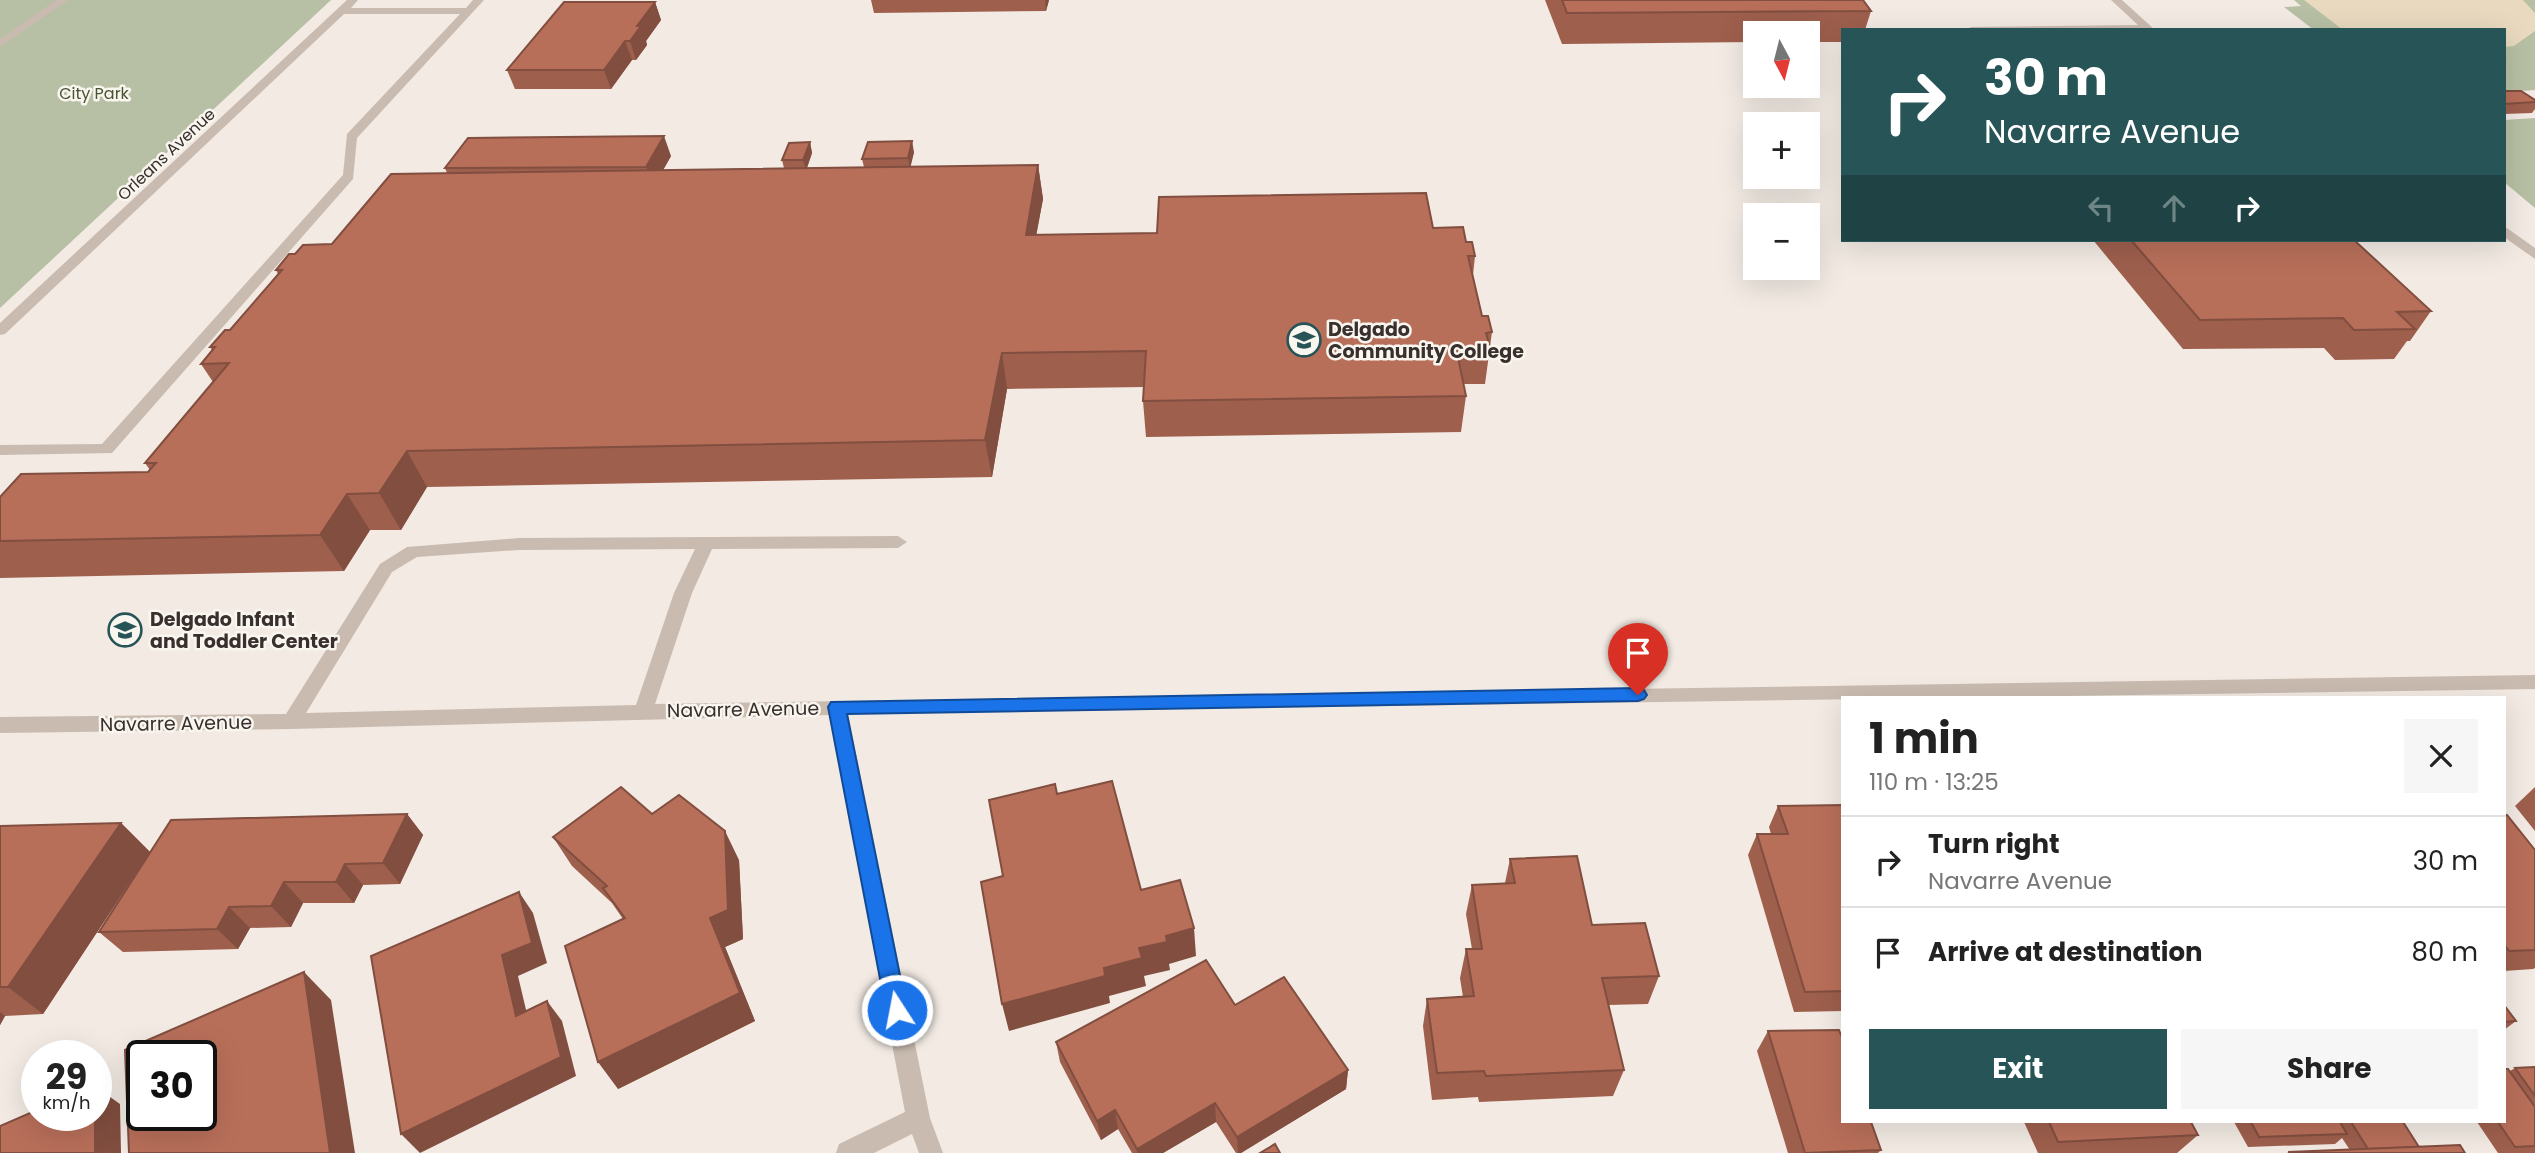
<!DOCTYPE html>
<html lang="en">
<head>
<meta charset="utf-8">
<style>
  :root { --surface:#fff; --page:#f6f6f6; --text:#222; --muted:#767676; --line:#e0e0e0; --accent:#275456 }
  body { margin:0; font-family:Poppins,sans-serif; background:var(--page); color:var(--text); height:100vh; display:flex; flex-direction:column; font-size:26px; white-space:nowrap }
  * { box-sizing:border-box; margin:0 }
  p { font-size:23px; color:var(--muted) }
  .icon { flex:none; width:38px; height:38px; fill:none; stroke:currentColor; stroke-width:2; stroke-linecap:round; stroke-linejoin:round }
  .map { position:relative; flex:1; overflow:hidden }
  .drawer { position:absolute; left:1841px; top:696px; width:665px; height:427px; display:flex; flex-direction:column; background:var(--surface); border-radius:0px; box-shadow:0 7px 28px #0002 }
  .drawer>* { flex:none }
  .banner { position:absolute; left:1841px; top:28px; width:665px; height:214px; border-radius:0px; box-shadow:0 7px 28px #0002; background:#275456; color:#fff; overflow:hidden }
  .needle { width:46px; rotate:173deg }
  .buttons { position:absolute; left:1743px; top:21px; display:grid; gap:14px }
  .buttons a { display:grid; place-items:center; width:77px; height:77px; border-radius:0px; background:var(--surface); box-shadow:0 7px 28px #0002; font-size:35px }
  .speed { position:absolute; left:21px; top:1040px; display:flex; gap:14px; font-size:35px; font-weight:700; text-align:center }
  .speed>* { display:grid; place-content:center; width:91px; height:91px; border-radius:50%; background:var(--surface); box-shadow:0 7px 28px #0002; line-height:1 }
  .speed small { font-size:18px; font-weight:400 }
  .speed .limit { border:4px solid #111; border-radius:10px; background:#fff; color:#111 }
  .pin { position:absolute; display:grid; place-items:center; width:60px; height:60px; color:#fff; margin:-72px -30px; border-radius:50% 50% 50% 0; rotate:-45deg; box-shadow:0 0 7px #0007 }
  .pin .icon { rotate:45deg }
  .me { position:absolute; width:77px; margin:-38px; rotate:349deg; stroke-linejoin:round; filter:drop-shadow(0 0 5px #0008) }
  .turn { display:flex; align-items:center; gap:24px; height:147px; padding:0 28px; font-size:32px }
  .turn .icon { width:91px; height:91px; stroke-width:2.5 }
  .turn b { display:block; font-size:49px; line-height:60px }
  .lanes { display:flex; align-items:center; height:66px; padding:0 28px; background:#0003; justify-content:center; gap:35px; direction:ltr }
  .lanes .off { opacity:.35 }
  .round { display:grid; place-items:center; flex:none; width:74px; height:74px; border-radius:0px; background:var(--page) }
  .overview { display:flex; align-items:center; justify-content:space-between; height:119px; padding:0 28px }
  h1 { font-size:42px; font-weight:700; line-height:52px }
  .primary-button { display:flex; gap:14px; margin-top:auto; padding:14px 28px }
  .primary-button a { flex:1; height:80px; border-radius:0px; background:var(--accent); color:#fff; font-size:28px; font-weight:700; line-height:80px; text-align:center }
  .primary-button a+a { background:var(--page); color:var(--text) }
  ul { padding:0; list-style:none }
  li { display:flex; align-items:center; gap:21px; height:91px; padding:0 28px; border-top:2px solid var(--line) }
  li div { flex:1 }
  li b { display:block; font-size:26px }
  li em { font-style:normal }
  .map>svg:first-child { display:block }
  .green { fill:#b7bfa4 }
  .sand { fill:#e8d9bf }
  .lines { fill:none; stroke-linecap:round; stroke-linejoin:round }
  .minor { fill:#c9bbb0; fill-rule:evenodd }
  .wall { fill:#9e5f4d }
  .shaded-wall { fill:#814e3f }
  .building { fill:#b86f5a; stroke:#814e3f; stroke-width:2; fill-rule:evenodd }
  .route { fill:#1a73e8; stroke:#114b97; stroke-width:2 }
  .labels { text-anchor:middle; stroke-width:5; stroke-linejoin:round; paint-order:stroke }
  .far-park-label { font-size:16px; fill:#495433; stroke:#f9f5ef }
  .far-street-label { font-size:16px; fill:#39302d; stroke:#f9f5ef }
  .poi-label { font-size:19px; font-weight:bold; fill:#39302d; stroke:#f9f5ef; text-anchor:start }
  .street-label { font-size:19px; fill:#39302d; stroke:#f9f5ef }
</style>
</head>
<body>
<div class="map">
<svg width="2535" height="1153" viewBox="0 0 2535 1153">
  <rect width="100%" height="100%" fill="#f2eae3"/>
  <!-- green -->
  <g class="green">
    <polygon points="0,0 331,0 0,308"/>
    <polygon points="2294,0 2535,0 2535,90 2504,92 2504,30 2314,30 2284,7 2301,6"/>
    <polygon points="2535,118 2535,208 2504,182 2504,120"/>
  </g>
  <!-- sand -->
  <polygon class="sand" points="2304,0 2523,0 2535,13 2535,31 2514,46 2504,47 2504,30 2343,30"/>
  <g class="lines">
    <!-- minor -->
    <g class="minor">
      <polygon points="56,0 68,0 0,47 0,39"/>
      <polygon points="347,0 358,0 351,8 466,8 473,0 484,0 357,138 353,179 112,453 0,455 0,445 102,444 343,175 347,134 460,14 344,14 5,334 0,335 0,323"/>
      <polygon points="2111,0 2122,0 2155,30 1966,30 1971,27 2138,25"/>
      <polygon points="2504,226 2535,248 2535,259 2504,237"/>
      <path d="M898,536L907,542L898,548L712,549L692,593L655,704L2535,675V689L848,714L930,1118L943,1153H919L912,1134L874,1153H836L839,1144L905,1112L829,715L291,729L0,733V717L286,714L380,564L407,547L519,538ZM695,549L674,593L636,705L306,713L392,572L417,557L519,550Z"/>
    </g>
  </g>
  <!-- wall -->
  <g class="wall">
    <polygon points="871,0 1049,0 1046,11 874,13"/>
    <polygon points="1545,0 1863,0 1871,11 1865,30 1843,30 1843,42 1808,42 1808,33 1755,33 1755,42 1562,44"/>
    <polygon points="655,2 661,20 646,41 647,45 636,60 632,60 611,89 515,89 507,70"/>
    <polygon points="2504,91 2535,100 2535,109 2532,113 2504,114"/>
    <polygon points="810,142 812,153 807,168 864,167 862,159 914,152 910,167 1038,165 1043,199 1036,235 1433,228 1466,242 1475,256 1473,275 1482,316 1492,332 1485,384 1463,384 1466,396 1461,432 1146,437 1143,401 1144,387 1007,389 992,477 427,487 401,530 370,530 344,571 0,578 0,497 148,472 150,470 145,463 213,382 201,364 212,350 210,347 230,330 278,274 276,270 295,254 332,244 447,173 445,168 671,156 663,170 784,168 782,160"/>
    <polygon points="2093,240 2354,240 2431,311 2410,341 2407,341 2394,359 2335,360 2324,348 2183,349"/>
    <polygon points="2535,787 2535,831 2515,806"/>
    <polygon points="1843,805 1843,1011 1794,1012 1748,855 1757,834 1771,834 1769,827 1778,806"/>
    <polygon points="407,814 423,835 400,884 363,885 354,903 303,903 291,927 250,928 238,949 123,952 99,932"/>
    <polygon points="652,814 739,860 743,939 725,947 755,1021 618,1089 623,919 612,903 572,866 553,837"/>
    <polygon points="2504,815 2535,850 2535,968 2533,969 2504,971"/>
    <polygon points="121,823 150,852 43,1014 5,1016 0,1025 0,826"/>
    <polygon points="1510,859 1592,925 1659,976 1648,1004 1608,1005 1624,1070 1613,1096 1479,1102 1478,1097 1432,1100 1423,1026 1427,999 1463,997 1460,978 1466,949 1472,949 1466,914 1472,885 1505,883"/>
    <polygon points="1235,1005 1348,1070 1346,1089 1241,1153 1236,1153 1216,1122 1163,1153 1132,1153 1118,1129 1101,1140 1060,1062 1056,1042"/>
    <polygon points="2504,1005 2516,1021 2504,1030"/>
    <polygon points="1768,1031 1881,1150 1878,1153 1788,1153 1757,1051"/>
    <polygon points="2535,1067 2535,1153 2498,1153 2477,1122 2504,1122 2510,1071 2515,1068"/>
    <polygon points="2024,1122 2191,1122 2198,1135 2177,1153 2038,1153"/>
    <polygon points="2234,1122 2403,1122 2419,1147 2465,1153 2287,1153 2289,1152 2350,1150 2342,1138 2335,1144 2248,1147"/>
  </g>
  <!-- shaded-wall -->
  <g class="shaded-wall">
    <polygon points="1045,0 1049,0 1046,11"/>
    <polygon points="655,2 661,20 646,41 647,45 636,60 630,41 637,26"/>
    <polygon points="625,41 632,60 611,89 604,70"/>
    <polygon points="664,136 671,156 653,188 646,167"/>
    <polygon points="912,141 914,152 910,169 908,158"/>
    <polygon points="810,142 812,153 806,170 803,160"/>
    <polygon points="1038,165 1043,199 1030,269 1026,235"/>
    <polygon points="1002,353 1007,389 992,477 985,440"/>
    <polygon points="407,451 427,487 401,530 379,493"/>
    <polygon points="347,494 370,530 344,571 320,535"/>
    <polygon points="407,814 423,835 400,884 383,863"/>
    <polygon points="121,823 150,852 43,1014 8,987"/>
    <polygon points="725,831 739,860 743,939 725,947 755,1021 618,1089 598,1062 710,918"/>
    <polygon points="345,864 363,885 354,903 336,882"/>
    <polygon points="284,882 303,903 291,927 271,906"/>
    <polygon points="519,892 533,913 547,963 518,976 532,1035 516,1016 502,955"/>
    <polygon points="229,907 250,928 238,949 217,929"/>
    <polygon points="1194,928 1196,956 1169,964 1170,970 1144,976 1146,986 1109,996 1110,1003 1009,1031 1002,1004 1104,968 1139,948 1166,936"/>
    <polygon points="304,972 331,1000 355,1153 330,1153"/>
    <polygon points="547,1001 562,1021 576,1076 420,1153 401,1134"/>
    <polygon points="0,1012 5,1016 0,1025"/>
    <polygon points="1348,1070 1346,1089 1241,1153 1238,1153 1237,1137"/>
    <polygon points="96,1087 120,1104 121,1153 95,1153 95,1115 96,1115"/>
    <polygon points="1215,1103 1216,1122 1163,1153 1137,1153 1137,1149"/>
    <polygon points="1115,1110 1118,1129 1101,1140 1097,1121"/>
  </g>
  <!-- building -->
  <g class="building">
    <polygon points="1562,0 1863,0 1871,11 1567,13"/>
    <polygon points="564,2 655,2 637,26 641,26 630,41 625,41 604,70 507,70"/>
    <polygon points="2504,91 2521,91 2535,100 2535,102 2504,104"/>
    <polygon points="664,136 646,167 445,168 468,138"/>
    <polygon points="912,141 908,158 862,159 868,142"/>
    <polygon points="810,142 803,160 782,160 789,143"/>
    <polygon points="1038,165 1026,235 1157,233 1159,197 1426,193 1433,228 1463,227 1466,242 1472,242 1475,256 1468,256 1482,316 1488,316 1492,332 1486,333 1490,348 1456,348 1466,396 1143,401 1146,351 1002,353 985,440 407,451 379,493 347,494 320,535 0,541 0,497 21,474 148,472 156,463 145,463 229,363 201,364 215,347 210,347 225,330 230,330 282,270 276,270 289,254 295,254 303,245 332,244 391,174"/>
    <polygon points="2131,240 2354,240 2431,311 2397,312 2415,329 2354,330 2343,318 2200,320"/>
    <polygon points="1112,781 1141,890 1180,880 1194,928 1166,936 1167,942 1139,948 1142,958 1104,968 1105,976 1002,1004 981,882 1003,876 989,800 1055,784 1057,794"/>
    <polygon points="621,787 652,814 679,795 725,831 728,910 710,918 740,993 598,1062 565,946 625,918 603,888 607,886 553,837"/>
    <polygon points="1843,805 1843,991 1805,992 1757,834 1788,834 1778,806"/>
    <polygon points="407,814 383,863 345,864 336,882 284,882 271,906 229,907 217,929 99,932 171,820"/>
    <polygon points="2504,815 2507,815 2535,850 2535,950 2509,951 2504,945"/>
    <polygon points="121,823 8,987 0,987 0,826"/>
    <polygon points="1577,856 1592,925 1645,923 1659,976 1602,978 1624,1070 1486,1076 1484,1071 1437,1073 1427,999 1474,996 1466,949 1482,949 1472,885 1515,883 1510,859"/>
    <polygon points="519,892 532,943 502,955 516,1016 547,1001 561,1057 401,1134 371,956"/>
    <polygon points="1206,960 1235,1005 1284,977 1348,1070 1237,1137 1215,1103 1137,1149 1115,1110 1097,1121 1056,1042"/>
    <path d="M304,972L330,1153H129L125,1050ZM142,1055H201V1115H142Z"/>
    <polygon points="2504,1005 2516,1021 2504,1022"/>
    <polygon points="1839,1030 1843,1040 1843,1122 1871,1122 1881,1150 1805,1153 1768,1031"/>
    <polygon points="2535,1067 2535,1096 2515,1068"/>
    <polygon points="2504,1069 2508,1069 2535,1107 2535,1146 2515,1147 2498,1122 2504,1122"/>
    <polygon points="37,1110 37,1115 95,1115 95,1153 0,1153 0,1126"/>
    <polygon points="2049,1122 2191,1122 2198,1135 2058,1142"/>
    <polygon points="2251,1122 2340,1122 2347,1134 2259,1137"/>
    <polygon points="2351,1122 2403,1122 2419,1147 2368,1149"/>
    <polygon points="1275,1144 1280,1153 1260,1153"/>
    <polygon points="2460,1145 2465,1153 2289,1153 2289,1152"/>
  </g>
  <!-- route -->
  <polygon class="route" points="1638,688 1644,690 1647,695 1644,699 1638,701 847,714 907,1010 904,1017 897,1020 889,1017 886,1010 828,707 831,702"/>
  <!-- icons -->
  <defs>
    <symbol id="university-ring" viewBox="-11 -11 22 22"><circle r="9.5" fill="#f9f5ef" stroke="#275456" stroke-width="1.5"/><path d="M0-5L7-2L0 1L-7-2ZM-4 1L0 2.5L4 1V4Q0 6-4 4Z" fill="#275456"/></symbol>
    <symbol id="school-ring" viewBox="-11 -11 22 22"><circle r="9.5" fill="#f9f5ef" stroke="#275456" stroke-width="1.5"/><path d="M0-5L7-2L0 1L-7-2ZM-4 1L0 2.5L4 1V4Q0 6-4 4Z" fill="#275456"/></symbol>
  </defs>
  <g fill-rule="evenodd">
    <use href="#university-ring" x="1285" y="321" width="38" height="38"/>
    <use href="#school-ring" x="106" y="611" width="38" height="38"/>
  </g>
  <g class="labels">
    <!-- far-park labels -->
    <g class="far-park-label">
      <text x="94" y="99">City Park</text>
    </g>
    <!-- far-street labels -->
    <g class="far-street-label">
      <text transform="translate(166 154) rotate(-43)" y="6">Orleans Avenue</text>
    </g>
    <!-- poi labels -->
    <g class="poi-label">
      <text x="1328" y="336">Delgado<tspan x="1328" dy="22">Community College</tspan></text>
      <text x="150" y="626">Delgado Infant<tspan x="150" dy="22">and Toddler Center</tspan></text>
    </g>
    <!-- street labels -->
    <g class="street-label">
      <text transform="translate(743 709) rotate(-1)" y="7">Navarre Avenue</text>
      <text transform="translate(176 723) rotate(-1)" y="7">Navarre Avenue</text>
    </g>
  </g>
</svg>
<div class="buttons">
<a><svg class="needle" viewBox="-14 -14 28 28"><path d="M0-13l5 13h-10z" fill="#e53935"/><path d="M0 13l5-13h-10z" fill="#767676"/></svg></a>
<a>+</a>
<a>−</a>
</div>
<div class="speed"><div>29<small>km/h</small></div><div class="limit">30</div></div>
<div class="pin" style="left:1638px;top:695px;background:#d93025"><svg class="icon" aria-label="arrive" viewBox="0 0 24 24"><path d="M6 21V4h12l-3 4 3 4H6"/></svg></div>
<svg class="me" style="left:897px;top:1010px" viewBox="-20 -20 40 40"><circle r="17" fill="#1a73e8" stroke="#fff" stroke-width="3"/><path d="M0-11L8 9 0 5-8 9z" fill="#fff"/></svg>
<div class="banner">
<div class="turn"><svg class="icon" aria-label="right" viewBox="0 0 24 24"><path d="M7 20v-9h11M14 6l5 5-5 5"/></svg><div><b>30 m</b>Navarre Avenue</div></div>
<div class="lanes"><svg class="icon off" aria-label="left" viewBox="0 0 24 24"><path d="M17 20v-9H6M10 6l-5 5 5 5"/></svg><svg class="icon off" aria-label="ahead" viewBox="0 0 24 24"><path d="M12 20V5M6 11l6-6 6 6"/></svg><svg class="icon" aria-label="right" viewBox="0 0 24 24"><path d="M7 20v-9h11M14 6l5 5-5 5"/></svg></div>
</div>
<section class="drawer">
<div class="overview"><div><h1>1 min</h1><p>110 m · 13:25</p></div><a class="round"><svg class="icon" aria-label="close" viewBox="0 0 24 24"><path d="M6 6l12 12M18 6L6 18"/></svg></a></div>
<ul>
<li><svg class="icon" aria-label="right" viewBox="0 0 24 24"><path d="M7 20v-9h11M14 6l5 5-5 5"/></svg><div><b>Turn right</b><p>Navarre Avenue</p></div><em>30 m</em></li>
<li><svg class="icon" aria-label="arrive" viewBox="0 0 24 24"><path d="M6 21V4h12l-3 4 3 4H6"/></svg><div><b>Arrive at destination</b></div><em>80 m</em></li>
</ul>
<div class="primary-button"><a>Exit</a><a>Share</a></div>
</section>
</div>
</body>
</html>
